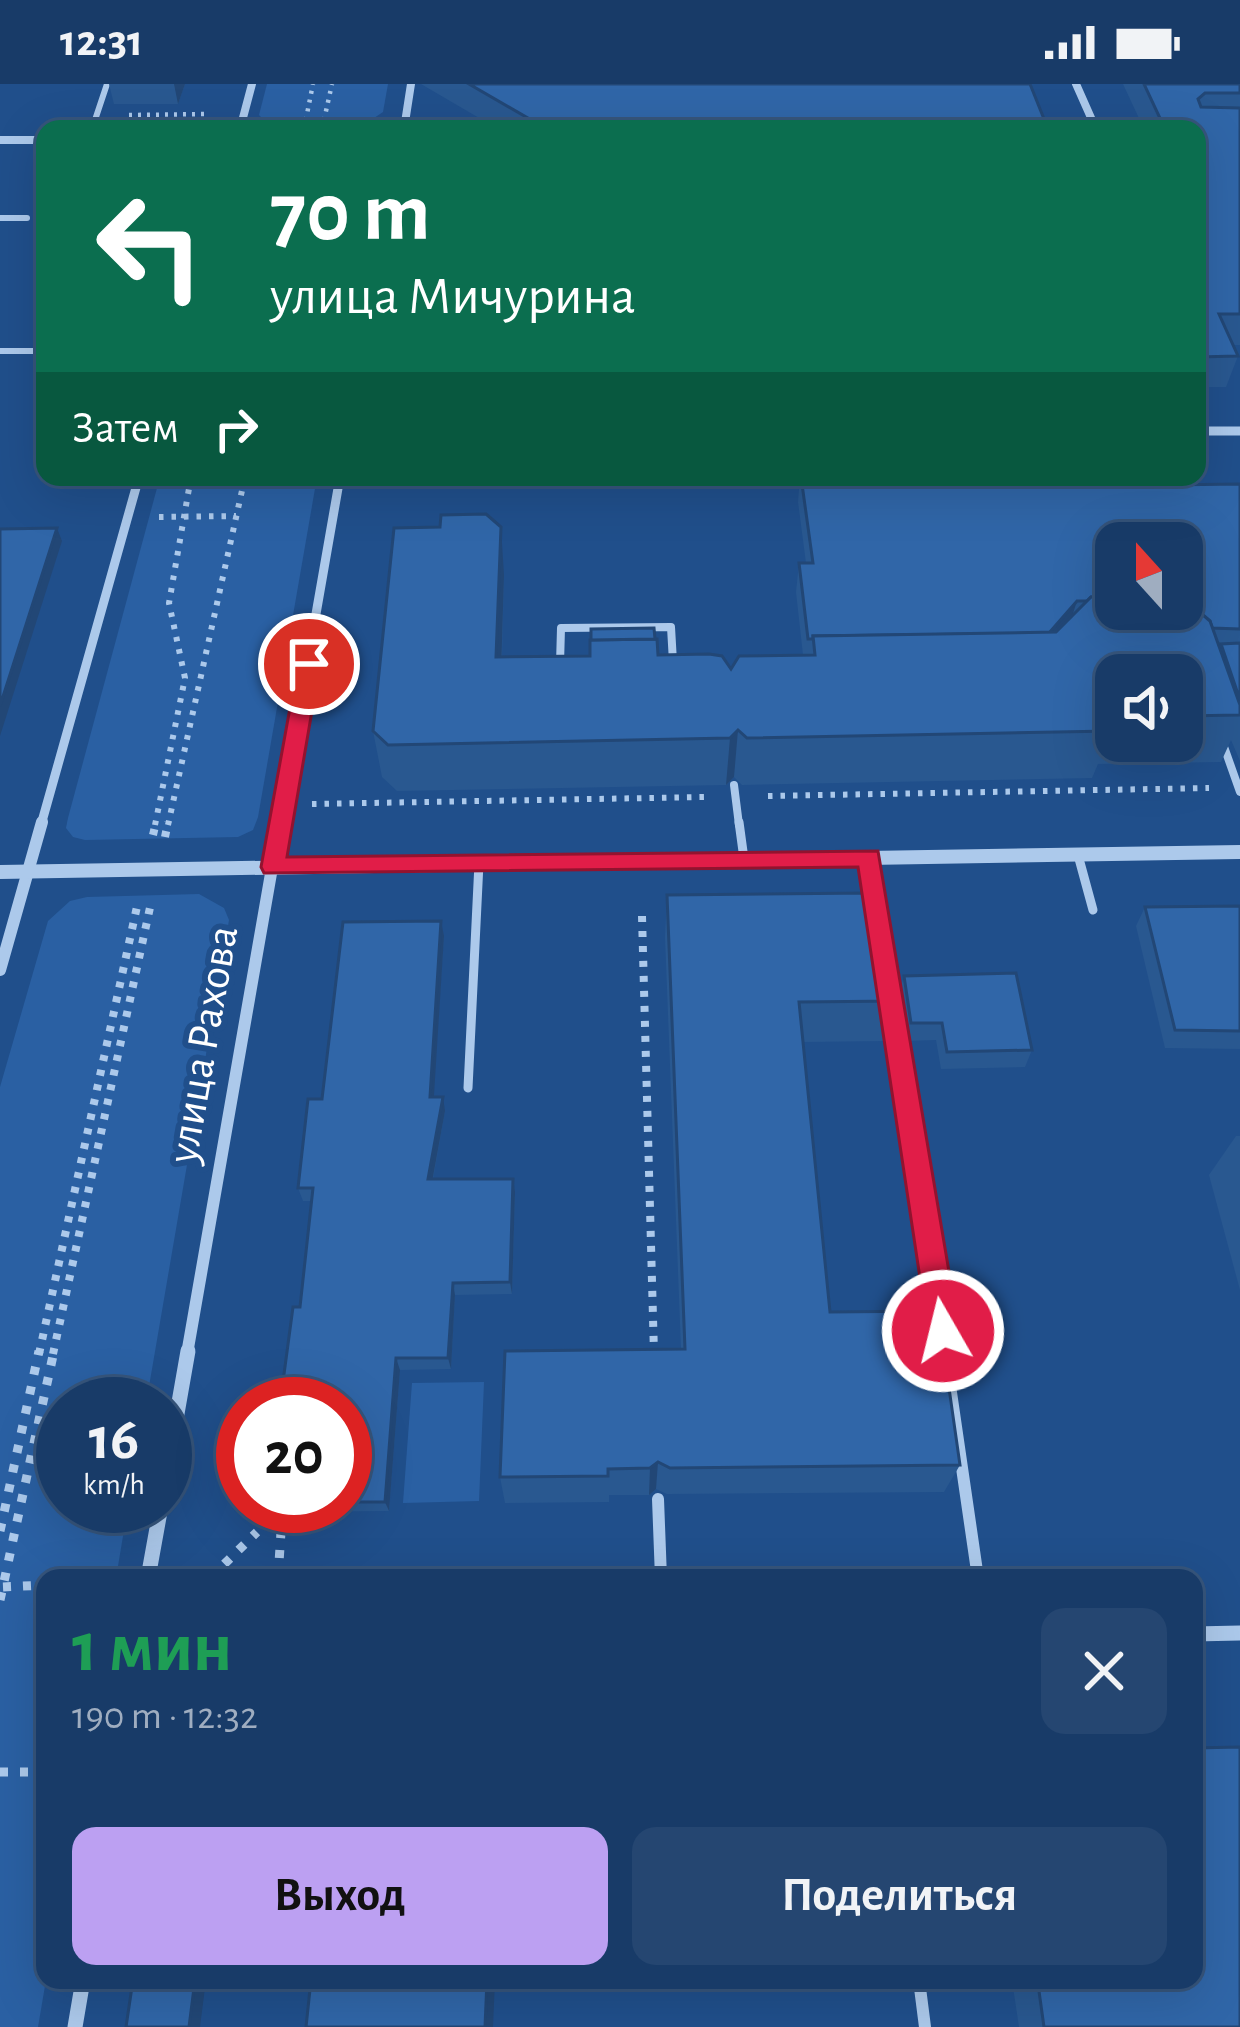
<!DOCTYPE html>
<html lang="ru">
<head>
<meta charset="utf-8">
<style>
  :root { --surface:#183b68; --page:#254671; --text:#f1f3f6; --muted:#9fadc0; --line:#36557c; --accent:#bca0f2 }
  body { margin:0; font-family:"Alegreya Sans",sans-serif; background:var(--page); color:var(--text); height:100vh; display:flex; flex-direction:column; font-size:45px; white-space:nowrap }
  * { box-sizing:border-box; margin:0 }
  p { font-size:39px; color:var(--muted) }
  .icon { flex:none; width:66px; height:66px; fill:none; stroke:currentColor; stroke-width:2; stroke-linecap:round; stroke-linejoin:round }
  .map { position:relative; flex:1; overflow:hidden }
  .panel { position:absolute; left:36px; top:1485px; width:1167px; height:420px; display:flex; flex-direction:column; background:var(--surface); border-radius:24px; box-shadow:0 12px 48px #0002,0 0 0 3px var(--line) }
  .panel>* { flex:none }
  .guide { position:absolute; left:36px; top:36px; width:1170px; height:366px; border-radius:24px; box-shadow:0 12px 48px #0002,0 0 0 3px var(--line); background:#0b6e4f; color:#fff; overflow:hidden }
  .needle { width:78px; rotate:339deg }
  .buttons { position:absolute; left:1095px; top:438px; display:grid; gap:24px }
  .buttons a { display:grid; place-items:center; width:108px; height:108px; border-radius:24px; background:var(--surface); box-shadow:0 12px 48px #0002,0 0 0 3px var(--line); font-size:60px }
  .speed { position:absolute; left:36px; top:1293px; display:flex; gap:24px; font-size:60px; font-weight:700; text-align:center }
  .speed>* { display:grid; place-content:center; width:156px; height:156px; border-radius:50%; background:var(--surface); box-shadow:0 12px 48px #0002,0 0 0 3px var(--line); line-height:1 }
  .speed small { font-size:30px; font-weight:400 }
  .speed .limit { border:18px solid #d22; background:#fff; color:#111 }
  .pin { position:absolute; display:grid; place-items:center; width:102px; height:102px; color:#fff; margin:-51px; border:6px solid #fff; border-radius:50%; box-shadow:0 3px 12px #0007 }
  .me { position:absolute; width:132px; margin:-66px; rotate:352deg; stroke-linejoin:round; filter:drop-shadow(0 0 9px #0008) }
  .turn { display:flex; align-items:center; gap:42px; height:252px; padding:0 36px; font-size:54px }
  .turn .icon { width:156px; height:156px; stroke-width:2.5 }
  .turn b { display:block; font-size:84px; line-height:102px }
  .then { display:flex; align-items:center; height:114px; padding:0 36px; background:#0003; gap:24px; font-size:45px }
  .round { display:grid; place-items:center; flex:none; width:126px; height:126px; border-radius:24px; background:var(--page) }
  .overview { display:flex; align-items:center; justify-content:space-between; height:204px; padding:0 36px }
  h1 { font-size:72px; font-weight:700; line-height:90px; color:#1e9e55 }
  .button { display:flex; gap:24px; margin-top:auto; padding:24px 36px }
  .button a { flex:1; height:138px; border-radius:24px; background:var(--accent); color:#111; font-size:48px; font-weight:700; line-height:138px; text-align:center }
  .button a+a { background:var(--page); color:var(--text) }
  .status { display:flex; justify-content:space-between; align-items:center; height:84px; padding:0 60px; background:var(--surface); direction:ltr }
  .status svg { height:33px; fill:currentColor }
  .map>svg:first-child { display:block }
  .green { fill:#2a60a3 }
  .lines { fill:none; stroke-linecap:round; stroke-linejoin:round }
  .path-far3 { stroke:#acc9eb; stroke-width:4.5; stroke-dasharray:3 6; stroke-linecap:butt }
  .path-far2 { stroke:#acc9eb; stroke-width:6; stroke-dasharray:4.5 8; stroke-linecap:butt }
  .path-far1 { stroke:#acc9eb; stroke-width:8; stroke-dasharray:6 9; stroke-linecap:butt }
  .path { stroke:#acc9eb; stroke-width:9; stroke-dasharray:8 12; stroke-linecap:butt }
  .service-far3 { stroke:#acc9eb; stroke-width:6 }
  .service-far2 { stroke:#acc9eb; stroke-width:8 }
  .service-far1 { stroke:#acc9eb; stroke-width:9 }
  .service { stroke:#acc9eb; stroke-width:12 }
  .minor-far3 { stroke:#acc9eb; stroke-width:8 }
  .minor-far2 { stroke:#acc9eb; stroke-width:9 }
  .minor-far1 { stroke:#acc9eb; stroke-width:12 }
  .minor { stroke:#acc9eb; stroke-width:15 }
  .tertiary { fill:#acc9eb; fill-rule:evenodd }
  .wall { fill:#295890; fill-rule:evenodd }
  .shaded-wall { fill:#224776 }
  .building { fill:#3066a8; stroke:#224776; stroke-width:3 }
  .route { fill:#e11d48; stroke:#92132f; stroke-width:3 }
  .labels { text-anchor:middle; stroke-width:12; stroke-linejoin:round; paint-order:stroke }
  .street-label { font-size:45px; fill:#fff; stroke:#204f8b }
</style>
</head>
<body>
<div class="status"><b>12:31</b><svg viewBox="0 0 49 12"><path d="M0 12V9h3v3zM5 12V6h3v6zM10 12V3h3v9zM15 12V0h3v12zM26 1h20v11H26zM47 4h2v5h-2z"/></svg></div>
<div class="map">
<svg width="1240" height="1943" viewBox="0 0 1240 1943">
  <rect width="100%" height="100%" fill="#204f8b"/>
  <!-- green -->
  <g class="green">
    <polygon points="267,0 388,0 383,28 374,34 268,40 259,31"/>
    <polygon points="160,393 317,393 258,733 253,746 238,753 85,756 73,753 66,744 68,734"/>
    <polygon points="199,810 224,824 229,836 146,1320 63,1320 63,1422 128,1422 116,1494 45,1494 46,1896 38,1943 0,1943 0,1003 48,837 70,817 87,813"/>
    <polygon points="484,1298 479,1417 403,1419 412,1299"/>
  </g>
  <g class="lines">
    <!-- path-far3 -->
    <g class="path-far3">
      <polyline points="129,31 210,30"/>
      <polyline points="304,45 313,0"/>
      <polyline points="322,45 332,0"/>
    </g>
    <!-- path-far2 -->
    <g class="path-far2">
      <polyline points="159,433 236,432"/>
      <polyline points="768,712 1209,704"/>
      <polyline points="312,720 705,713"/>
      <polyline points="155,741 185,594 169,519 191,393"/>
      <polyline points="168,741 245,393"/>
    </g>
    <!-- path-far1 -->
    <g class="path-far1">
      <polyline points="153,751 156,738"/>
      <polyline points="165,753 168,738"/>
      <polyline points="642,832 654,1270"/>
      <polyline points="39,1270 138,818"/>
      <polyline points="53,1270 151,819"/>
    </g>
    <!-- path -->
    <g class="path">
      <polyline points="654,1267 654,1274"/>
      <polyline points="0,1447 39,1267"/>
      <polyline points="210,1494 257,1448"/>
      <polyline points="278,1494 281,1448"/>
      <polyline points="3,1503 45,1501"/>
      <polyline points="0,1516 54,1267"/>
      <polyline points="0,1688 45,1688"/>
    </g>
    <!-- service-far3 -->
    <g class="service-far3">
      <polyline points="92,45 107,0"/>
      <polyline points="0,134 27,134"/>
      <polyline points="0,267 45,267"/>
    </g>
    <!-- service-far2 -->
    <g class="service-far2">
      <polyline points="560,580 561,544 671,543 673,578"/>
      <polyline points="1222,657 1240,708"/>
      <polyline points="734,701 739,741"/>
    </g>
    <!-- service-far1 -->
    <g class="service-far1">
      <polyline points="739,738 744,775"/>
      <polyline points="1078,771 1093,826"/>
      <polyline points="869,773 886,877"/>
      <polyline points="893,918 945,1270"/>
      <polyline points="468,1004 479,779"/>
    </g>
    <!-- service -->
    <g class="service">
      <polyline points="945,1267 978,1494"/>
      <polyline points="658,1415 661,1494"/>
      <polyline points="919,1896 925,1943"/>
    </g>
    <!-- minor-far3 -->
    <g class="minor-far3">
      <polyline points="1076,0 1096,45"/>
      <polyline points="240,45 252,0"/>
      <polyline points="404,45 411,0"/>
    </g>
    <!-- minor-far2 -->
    <g class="minor-far2">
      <polyline points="1197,347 1240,347"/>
      <polyline points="41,741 139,393"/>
      <polyline points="279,741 340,393"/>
    </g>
    <!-- minor-far1 -->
    <g class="minor-far1">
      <polyline points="0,886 42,738"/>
      <polyline points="187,1270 280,738"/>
    </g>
    <!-- minor -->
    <g class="minor">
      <polyline points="165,1398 188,1267"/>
      <polyline points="148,1494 161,1422"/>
      <polyline points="1194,1550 1240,1549"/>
      <polyline points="75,1943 83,1896"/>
    </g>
    <!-- tertiary -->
    <g class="tertiary">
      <rect x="0" y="52" width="45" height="8"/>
      <polygon points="1240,761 1240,775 0,795 0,781"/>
    </g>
  </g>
  <!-- wall -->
  <g class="wall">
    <polygon points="109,0 185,0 178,20 114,20"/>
    <polygon points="421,0 1030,0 1048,45 498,45"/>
    <polygon points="1123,0 1240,0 1240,261 1233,261 1238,272 1226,303 1197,303 1197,45 1144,45"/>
    <path d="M800,393H1163L1166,401L1240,400V677L1231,656L1221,678L1098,680L1092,694L742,701L734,693L726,701L397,707L382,693L373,647L504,491L502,573L590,572L655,555L658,571L731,585L803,571L796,508L799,479H806L798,418ZM1116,591H1182V657H1116Z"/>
    <polygon points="667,811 878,870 898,917 888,957 803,958 830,1228 960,1381 944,1408 667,1410 656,1405 649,1411 609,1411 609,1418 505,1419 500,1393 681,1265 665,853"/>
    <polygon points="1240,822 1240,965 1165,964 1136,842 1145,823"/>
    <polygon points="444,852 433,1013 445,1027 433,1095 513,1095 515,1108 512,1210 455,1211 451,1285 400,1286 389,1427 274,1428 270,1422 345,1422 345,1320 300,1223 311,1117 303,1117 298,1104 322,1015"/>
    <polygon points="904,892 1032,966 1025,983 941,985 936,956 906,957 899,910"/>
    <polygon points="1236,1052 1240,1052 1240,1206 1209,1091"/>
    <polygon points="989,1896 1194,1896 1240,1943 1019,1943 1013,1903 990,1903"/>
  </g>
  <!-- shaded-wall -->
  <g class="shaded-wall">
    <polygon points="174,0 185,0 178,20"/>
    <polygon points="501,443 504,491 500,621 496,573"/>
    <polygon points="57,444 62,457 0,652 0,622"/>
    <polygon points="1077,517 1068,545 1046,552"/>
    <polygon points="738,646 734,693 726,701 730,654"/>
    <polygon points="441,837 444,852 433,1027 430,1013"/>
    <polygon points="443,1013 445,1027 430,1109 428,1095"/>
    <polygon points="513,1095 515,1108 512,1210 510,1198"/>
    <polygon points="453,1199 455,1211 451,1285 448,1274"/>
    <polygon points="396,1274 400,1286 389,1427 385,1418"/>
    <polygon points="658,1378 656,1405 649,1411 650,1384"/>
    <polygon points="195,1896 206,1896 200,1943 189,1943"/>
    <polygon points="487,1896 495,1896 493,1943 485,1943"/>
  </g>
  <!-- building -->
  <g class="building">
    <polygon points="469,0 1030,0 1048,45 547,45"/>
    <polygon points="1144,0 1240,0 1240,9 1205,9 1198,15 1201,23 1240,24 1240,230 1219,230 1238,272 1197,273 1197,45 1165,45"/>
    <polygon points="801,393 1163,393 1166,401 1240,400 1240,545 1212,544 1210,537 1182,513 1182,459 1116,459 1116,513 1091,513 1087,517 1077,517 1049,549 813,552 813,555 808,555 799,479 813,479"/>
    <polygon points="486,430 501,443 496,573 590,572 590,556 657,555 658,571 709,570 722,572 731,585 739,572 815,571 813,552 1056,548 1091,513 1116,513 1116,525 1182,525 1182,513 1210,537 1240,621 1240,631 1182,632 1182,591 1116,591 1116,633 1106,634 1110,647 747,654 738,646 730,654 388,661 373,647 394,444 440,443 441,431"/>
    <polygon points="57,444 0,622 0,445"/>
    <polygon points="654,544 655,555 591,556 591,545"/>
    <polygon points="1240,559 1240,616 1221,560"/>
    <polygon points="870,809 878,870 891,869 898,917 799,918 830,1228 938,1227 960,1381 670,1384 658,1378 650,1384 608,1385 608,1392 500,1393 505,1267 685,1265 667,811"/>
    <polygon points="1240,822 1240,947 1175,946 1145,823"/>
    <polygon points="441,837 430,1013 443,1013 428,1095 513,1095 510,1198 453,1199 448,1274 396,1274 385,1418 345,1418 345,1320 280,1320 293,1223 300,1223 313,1104 298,1104 308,1015 322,1015 343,838"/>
    <polygon points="1016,889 1032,966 947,968 942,939 911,939 904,892"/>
    <polygon points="1240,1663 1240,1943 1044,1943 1038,1900 1013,1900 1013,1896 1194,1896 1194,1664"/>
    <polygon points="133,1896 195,1896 189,1943 126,1943"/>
    <polygon points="311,1896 487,1896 485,1943 306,1943"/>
  </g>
  <!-- route -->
  <polygon class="route" points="309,572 320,580 287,773 878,767 959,1247 954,1258 943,1262 932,1258 928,1247 858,783 264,789 261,783 298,580"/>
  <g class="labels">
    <!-- street labels -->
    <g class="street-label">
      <text transform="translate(201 960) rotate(-80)" y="16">улица Рахова</text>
    </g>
  </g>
</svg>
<div class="buttons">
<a><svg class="needle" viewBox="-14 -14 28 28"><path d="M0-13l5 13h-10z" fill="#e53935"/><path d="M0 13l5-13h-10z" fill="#9fadc0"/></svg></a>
<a><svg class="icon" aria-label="sound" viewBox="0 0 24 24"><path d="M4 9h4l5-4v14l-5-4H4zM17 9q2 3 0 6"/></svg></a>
</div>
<div class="speed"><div>16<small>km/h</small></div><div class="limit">20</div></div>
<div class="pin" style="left:309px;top:580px;background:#d93025"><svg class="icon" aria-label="arrive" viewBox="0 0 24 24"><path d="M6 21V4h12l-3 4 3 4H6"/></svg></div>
<svg class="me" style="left:943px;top:1247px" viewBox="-20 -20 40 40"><circle r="17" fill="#e11d48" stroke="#fff" stroke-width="3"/><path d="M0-11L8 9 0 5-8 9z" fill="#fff"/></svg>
<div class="guide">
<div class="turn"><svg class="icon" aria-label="left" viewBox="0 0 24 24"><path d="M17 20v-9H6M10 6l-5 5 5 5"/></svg><div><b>70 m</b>улица Мичурина</div></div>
<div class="then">Затем<svg class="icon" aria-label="right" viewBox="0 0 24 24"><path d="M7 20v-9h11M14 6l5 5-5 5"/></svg></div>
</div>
<section class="panel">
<div class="overview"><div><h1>1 мин</h1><p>190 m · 12:32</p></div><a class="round"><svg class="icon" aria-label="close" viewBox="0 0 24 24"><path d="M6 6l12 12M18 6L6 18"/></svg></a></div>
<div class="button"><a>Выход</a><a>Поделиться</a></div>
</section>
</div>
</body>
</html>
